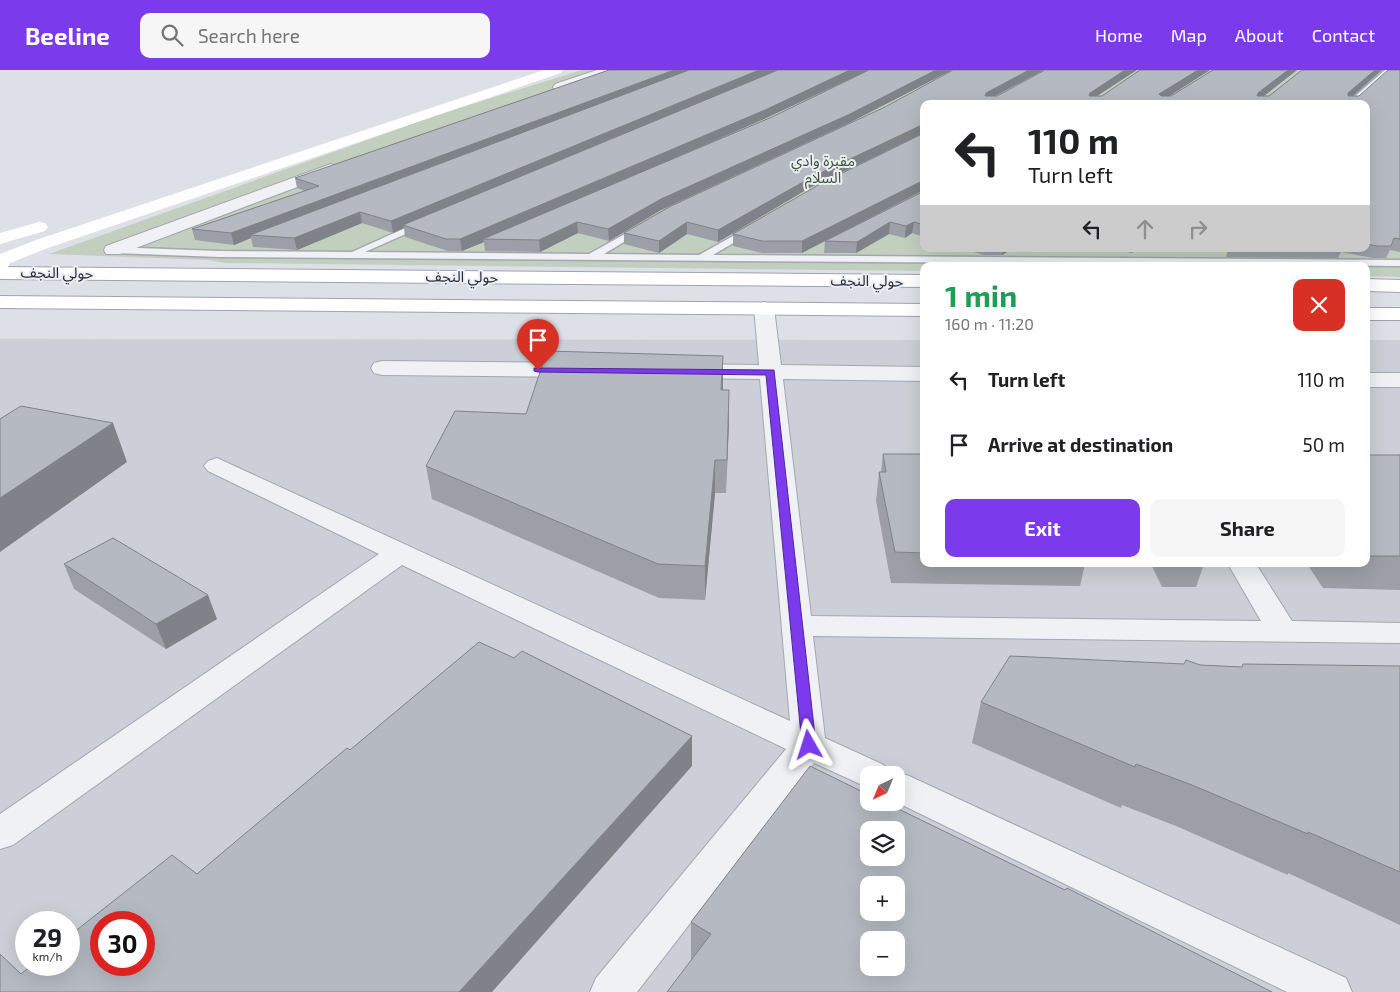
<!DOCTYPE html>
<html lang="en">
<head>
<meta charset="utf-8">
<style>
  :root { --surface:#fff; --page:#f6f6f6; --text:#202124; --muted:#757577; --accent:#7c3aed }
  body { margin:0; font-family:"Exo 2","Noto Sans Arabic",sans-serif; background:var(--page); color:var(--text); height:100vh; display:flex; flex-direction:column; font-size:19px; white-space:nowrap }
  * { box-sizing:border-box; margin:0 }
  p { font-size:16px; color:var(--muted) }
  .icon { flex:none; width:28px; height:28px; fill:none; stroke:currentColor; stroke-width:2; stroke-linecap:round; stroke-linejoin:round }
  .map { position:relative; flex:1; overflow:hidden }
  .panel { position:absolute; left:920px; top:192px; width:450px; height:305px; display:flex; flex-direction:column; background:var(--surface); border-radius:10px; box-shadow:0 5px 20px #0002 }
  .panel>* { flex:none }
  .hud { position:absolute; left:920px; top:30px; width:450px; height:152px; border-radius:10px; box-shadow:0 5px 20px #0002; background:#fff; color:var(--text); overflow:hidden }
  .needle { width:32px; rotate:224deg }
  .fabs { position:absolute; left:860px; top:696px; display:grid; gap:10px }
  .fabs a { display:grid; place-items:center; width:45px; height:45px; border-radius:10px; background:var(--surface); box-shadow:0 5px 20px #0002; font-size:25px }
  .speed { position:absolute; left:15px; top:841px; display:flex; gap:10px; font-size:25px; font-weight:700; text-align:center }
  .speed>* { display:grid; place-content:center; width:65px; height:65px; border-radius:50%; background:var(--surface); box-shadow:0 5px 20px #0002; line-height:1 }
  .speed small { font-size:12px; font-weight:400 }
  .speed .limit { border:8px solid #d22; background:#fff; color:#111 }
  .pin { position:absolute; display:grid; place-items:center; width:42px; height:42px; color:#fff; margin:-51px -21px; border-radius:50% 50% 50% 0; rotate:-45deg; box-shadow:0 0 5px #0007 }
  .pin .icon { rotate:45deg }
  .me { position:absolute; width:55px; margin:-28px; rotate:354deg; stroke-linejoin:round; filter:drop-shadow(0 0 4px #0008) }
  .turn { display:flex; align-items:center; gap:18px; height:105px; padding:0 25px; font-size:22px }
  .turn .icon { width:65px; height:65px; stroke-width:2.5 }
  .turn b { display:block; font-size:35px; line-height:42px }
  .lanes { display:flex; align-items:center; height:48px; padding:0 25px; background:#0003; justify-content:center; gap:25px; direction:ltr }
  .lanes .off { opacity:.35 }
  .round { display:grid; place-items:center; flex:none; width:52px; height:52px; border-radius:10px; background:var(--page) }
  .overview { display:flex; align-items:center; justify-content:space-between; height:85px; padding:0 25px }
  h1 { font-size:30px; font-weight:700; line-height:38px; color:#1e9e55 }
  .cta { display:flex; gap:10px; margin-top:auto; padding:10px 25px }
  .cta a { flex:1; height:58px; border-radius:10px; background:var(--accent); color:#fff; font-size:20px; font-weight:700; line-height:58px; text-align:center }
  .cta a+a { background:var(--page); color:var(--text) }
  ul { padding:0; list-style:none }
  li { display:flex; align-items:center; gap:15px; height:65px; padding:0 25px }
  li div { flex:1 }
  li b { display:block; font-size:19px }
  li em { font-style:normal }
  header { display:flex; align-items:center; gap:30px; box-sizing:border-box; height:70px; padding:0 25px; background:var(--accent); color:#fff }
  header strong { font-size:24px }
  nav { display:flex; gap:28px; margin-inline-start:auto; font-size:18px }
  .search { width:350px; height:45px; background:var(--page); display:flex; align-items:center; gap:12px; box-sizing:border-box; padding:0 18px; border-radius:10px; color:var(--muted); font-size:19px }
  .map>svg:first-child { display:block }
  .built { fill:#cccfd7; fill-rule:evenodd }
  .green { fill:#c2cfbf; fill-rule:evenodd }
  .lines { fill:none; stroke-linecap:round; stroke-linejoin:round }
  .lane-casing { stroke:#a3a7af; stroke-width:3 }
  .street-casing { stroke:#a3a7af; stroke-width:2 }
  .primary-casing { stroke:#9ea3b0; stroke-width:2 }
  .lane { fill:#eff1f4; fill-rule:evenodd }
  .street { fill:#eff1f4; fill-rule:evenodd }
  .secondary { fill:#fff; fill-rule:evenodd }
  .primary { fill:#fff; fill-rule:evenodd }
  .wall { fill:#9c9fa7 }
  .shaded-wall { fill:#7f8288 }
  .building { fill:#b5b9c2; stroke:#7f8288; fill-rule:evenodd }
  .route { fill:#7c3aed; stroke:#51269a }
  .labels { text-anchor:middle; stroke-width:4; stroke-linejoin:round; paint-order:stroke }
  .far-park-label { font-size:15px; fill:#3a5537; stroke:#eceff3 }
  .far-street-label { font-size:15px; fill:#282d3b; stroke:#eceff3 }
</style>
</head>
<body>
<header>
<strong>Beeline</strong>
<div class="search"><svg class="icon" aria-label="search" viewBox="0 0 24 24"><circle cx="10" cy="10" r="6"/><path d="M15 15l6 6"/></svg>Search here</div>
<nav><a>Home</a><a>Map</a><a>About</a><a>Contact</a></nav>
</header>
<div class="map">
<svg width="1400" height="922" viewBox="0 0 1400 922">
  <rect width="100%" height="100%" fill="#dde0e6"/>
  <!-- built -->
  <path class="built" d="M0,269L924,270V494H1366V270H1400V922H0ZM869,705H896V732H869ZM869,760H896V788H869ZM869,815H896V842H869ZM26,852H69V895H26ZM101,852H144V895H101ZM869,870H896V898H869Z"/>
  <!-- green -->
  <path class="green" d="M582,0H1400V207L1366,206V196H924V201L226,193L208,190L49,184L440,44ZM924,34H1366V179H924Z"/>
  <g class="lines">
    <defs>
      <g id="lane">
        <polygon points="1385,0 1392,0 1355,34 1346,34"/>
        <polygon points="423,150 428,153 426,155 365,182 589,184 641,155 644,156 644,160 604,184 699,185 749,157 754,160 752,162 713,185 1400,190 1400,196 219,187 113,183 108,180 113,177 219,181 352,182"/>
      </g>
      <g id="street">
        <polygon points="597,0 615,0 613,3 565,20 555,20 553,17 555,14"/>
        <polygon points="331,94 337,96 339,99 337,102 120,184 106,184 104,180 106,176"/>
        <polygon points="764,232 771,234 774,238 781,295 924,297 924,311 783,309 811,546 1261,551 1228,494 1256,494 1292,551 1400,553 1400,573 813,566 825,668 884,695 889,704 896,702 909,706 1346,908 1352,922 1287,922 896,732 896,705 869,705 869,718 814,693 637,922 590,922 596,908 786,679 402,495 13,775 0,779 0,744 379,484 208,401 204,396 208,391 217,388 790,651 760,309 685,308 677,306 674,301 677,296 685,294 759,295 754,238 757,234"/>
        <polygon points="382,291 577,293 585,295 588,300 585,305 577,307 382,305 374,303 371,298 374,293"/>
        <rect x="1366" y="303" width="34" height="14"/>
      </g>
      <g id="primary">
        <polygon points="0,197 924,205 924,217 0,209"/>
        <polygon points="1366,209 1400,210 1400,222 1366,221"/>
        <polygon points="0,226 924,234 924,246 0,238"/>
        <rect x="1366" y="238" width="34" height="12"/>
      </g>
    </defs>
    <!-- lane casing -->
    <use href="#lane" class="lane-casing"/>
    <!-- street casing -->
    <use href="#street" class="street-casing"/>
    <!-- primary casing -->
    <use href="#primary" class="primary-casing"/>
    <!-- lane -->
    <use href="#lane" class="lane"/>
    <!-- street -->
    <use href="#street" class="street"/>
    <!-- secondary -->
    <g class="secondary">
      <polygon points="544,0 563,0 561,3 48,178 10,193 7,199 0,201 0,184 36,170"/>
      <polygon points="39,152 45,153 48,157 45,161 0,174 0,163"/>
    </g>
    <!-- primary -->
    <use href="#primary" class="primary"/>
  </g>
  <!-- wall -->
  <g class="wall">
    <polygon points="869,0 952,0 849,53 661,140 609,171 578,163 540,182 485,181 484,172 462,181 448,181 405,167 404,158 393,163 362,153 297,180 253,177 251,168 234,175 195,170 192,159 305,121 297,118 295,108 869,0 764,49 679,87 772,47"/>
    <polygon points="1140,0 1210,0 1169,26 1171,26 1213,0 1297,0 1263,26 1359,26 1400,0 1400,182 1390,180 1386,188 1373,188 1341,182 1338,188 1226,187 1228,179 1366,179 1366,34 924,34 802,183 762,183 733,176 733,164 856,96 811,117 718,172 687,164 659,183 624,174 624,163 885,37 996,26 1102,26"/>
    <polygon points="924,121 924,167 912,163 905,168 889,164 856,183 824,183 825,171"/>
    <polygon points="964,179 1012,179 1002,185 984,185"/>
    <polygon points="1112,179 1136,179 1132,183"/>
    <polygon points="723,320 729,351 726,423 715,423 705,530 659,528 432,429 426,396"/>
    <polygon points="883,384 924,384 924,494 1085,494 1080,516 891,513 876,431 879,402 881,402"/>
    <polygon points="1366,385 1400,385 1400,520 1323,518 1307,494 1366,494"/>
    <polygon points="64,494 217,549 166,579 74,519"/>
    <polygon points="1151,494 1204,494 1196,517 1162,517"/>
    <polygon points="1200,595 1242,597 1400,596 1400,855 1288,803 1288,805 1176,756 1122,735 1121,738 972,673 981,632"/>
    <polygon points="691,852 1272,922 691,891"/>
  </g>
  <!-- shaded-wall -->
  <g class="shaded-wall">
    <polygon points="674,0 698,0 250,165 251,168 234,175 231,163"/>
    <polygon points="759,0 780,0 403,155 404,158 393,163 391,151"/>
    <polygon points="850,0 869,0 764,49 488,169 483,169 484,172 462,181 460,169"/>
    <polygon points="936,0 952,0 849,53 661,140 609,171 608,159 661,129"/>
    <polygon points="1029,0 1044,0 984,32 986,23"/>
    <polygon points="1125,0 1137,0 1088,32 1090,23"/>
    <polygon points="1198,0 1210,0 1157,34 1159,24"/>
    <polygon points="1288,0 1297,0 1255,33 1258,23"/>
    <polygon points="1375,0 1382,0 1345,33 1348,23"/>
    <polygon points="924,54 924,63 811,117 718,172 718,160 812,107"/>
    <polygon points="924,110 924,120 802,183 802,171"/>
    <polygon points="360,142 362,153 297,180 294,168"/>
    <polygon points="577,152 578,163 540,182 539,170"/>
    <polygon points="687,152 687,164 659,183 659,171"/>
    <polygon points="890,152 889,164 856,183 857,172"/>
    <polygon points="914,152 912,163 905,168 906,156"/>
    <polygon points="1003,179 1012,179 1002,185"/>
    <polygon points="1133,179 1136,179 1132,183"/>
    <polygon points="723,286 723,317 720,351 721,320"/>
    <polygon points="729,320 729,351 726,423 727,390"/>
    <polygon points="113,353 127,392 0,482 0,428"/>
    <polygon points="715,390 715,423 705,530 705,496"/>
    <polygon points="208,525 217,549 166,579 156,554"/>
    <polygon points="692,666 692,696 492,922 459,922"/>
  </g>
  <!-- building -->
  <g class="building">
    <polygon points="609,0 674,0 231,163 192,159 319,116 295,108"/>
    <polygon points="689,0 759,0 391,151 360,142 294,168 250,165"/>
    <polygon points="778,0 850,0 765,40 460,169 446,169 403,155"/>
    <polygon points="869,0 936,0 850,44 661,129 608,159 577,152 539,170 483,169 772,47"/>
    <polygon points="953,0 1029,0 986,23 985,26 997,26 1045,0 1125,0 1090,23 1089,26 1102,26 1140,0 1198,0 1159,24 1161,26 1171,26 1213,0 1288,0 1258,23 1257,26 1269,26 1302,0 1375,0 1348,23 1348,26 1359,26 1388,0 1400,0 1400,169 1394,168 1391,176 1377,176 1366,174 1366,34 924,34 924,54 812,107 718,160 687,152 659,171 624,163 669,137 885,37"/>
    <polygon points="924,63 924,110 802,171 762,171 733,164 820,114"/>
    <polygon points="924,121 924,155 914,152 906,156 890,152 857,172 825,171"/>
    <polygon points="547,281 723,286 721,320 729,320 727,390 715,390 705,496 658,494 426,396 455,341 526,344"/>
    <polygon points="21,336 113,353 0,428 0,349"/>
    <polygon points="883,384 924,384 924,483 895,482 879,402 886,402"/>
    <rect x="1366" y="385" width="34" height="101"/>
    <polygon points="113,468 208,525 156,554 64,494"/>
    <path d="M479,572L514,588L522,581L692,666L459,922H0V884L21,904L32,895H69V866L172,785L197,804L347,678L350,680ZM101,852H144V895H101Z"/>
    <polygon points="1010,586 1184,594 1186,590 1200,595 1242,597 1243,594 1400,596 1400,802 1308,762 1308,764 1192,715 1136,694 1135,697 981,632"/>
    <path d="M810,696L869,725V732H884L1065,820L1067,818L1272,922H667L711,864L691,852ZM869,760H896V788H869ZM869,815H896V842H869ZM869,870H896V898H869Z"/>
  </g>
  <!-- route -->
  <polygon class="route" points="534,298 774,300 816,675 814,679 804,679 802,675 766,305 538,302 534,301"/>
  <g class="labels">
    <!-- far-park labels -->
    <g class="far-park-label">
      <text x="823" y="96">مقبرة وادي<tspan x="823" dy="17">السلام</tspan></text>
    </g>
    <!-- far-street labels -->
    <g class="far-street-label">
      <text transform="translate(57 203) rotate(1)" y="5">حولي النجف</text>
      <text transform="translate(462 207) rotate(1)" y="5">حولي النجف</text>
      <text transform="translate(867 211) rotate(1)" y="5">حولي النجف</text>
    </g>
  </g>
</svg>
<div class="fabs">
<a><svg class="needle" viewBox="-14 -14 28 28"><path d="M0-13l5 13h-10z" fill="#e53935"/><path d="M0 13l5-13h-10z" fill="#757577"/></svg></a>
<a><svg class="icon" aria-label="layers" viewBox="0 0 24 24"><path d="M12 4l9 5-9 5-9-5zM3 14l9 5 9-5"/></svg></a>
<a>+</a>
<a>−</a>
</div>
<div class="speed"><div>29<small>km/h</small></div><div class="limit">30</div></div>
<div class="pin" style="left:538px;top:300px;background:#d93025"><svg class="icon" aria-label="arrive" viewBox="0 0 24 24"><path d="M6 21V4h12l-3 4 3 4H6"/></svg></div>
<svg class="me" style="left:809px;top:675px" viewBox="-20 -20 40 40"><path d="M0-17L14 15 0 8-14 15z" fill="#7c3aed" stroke="#fff" stroke-width="4"/></svg>
<div class="hud">
<div class="turn"><svg class="icon" aria-label="left" viewBox="0 0 24 24"><path d="M17 20v-9H6M10 6l-5 5 5 5"/></svg><div><b>110 m</b>Turn left</div></div>
<div class="lanes"><svg class="icon" aria-label="left" viewBox="0 0 24 24"><path d="M17 20v-9H6M10 6l-5 5 5 5"/></svg><svg class="icon off" aria-label="ahead" viewBox="0 0 24 24"><path d="M12 20V5M6 11l6-6 6 6"/></svg><svg class="icon off" aria-label="right" viewBox="0 0 24 24"><path d="M7 20v-9h11M14 6l5 5-5 5"/></svg></div>
</div>
<section class="panel">
<div class="overview"><div><h1>1 min</h1><p>160 m · 11:20</p></div><a class="round" style="background:#d93025;color:#fff"><svg class="icon" aria-label="close" viewBox="0 0 24 24"><path d="M6 6l12 12M18 6L6 18"/></svg></a></div>
<ul>
<li><svg class="icon" aria-label="left" viewBox="0 0 24 24"><path d="M17 20v-9H6M10 6l-5 5 5 5"/></svg><div><b>Turn left</b></div><em>110 m</em></li>
<li><svg class="icon" aria-label="arrive" viewBox="0 0 24 24"><path d="M6 21V4h12l-3 4 3 4H6"/></svg><div><b>Arrive at destination</b></div><em>50 m</em></li>
</ul>
<div class="cta"><a>Exit</a><a>Share</a></div>
</section>
</div>
</body>
</html>
